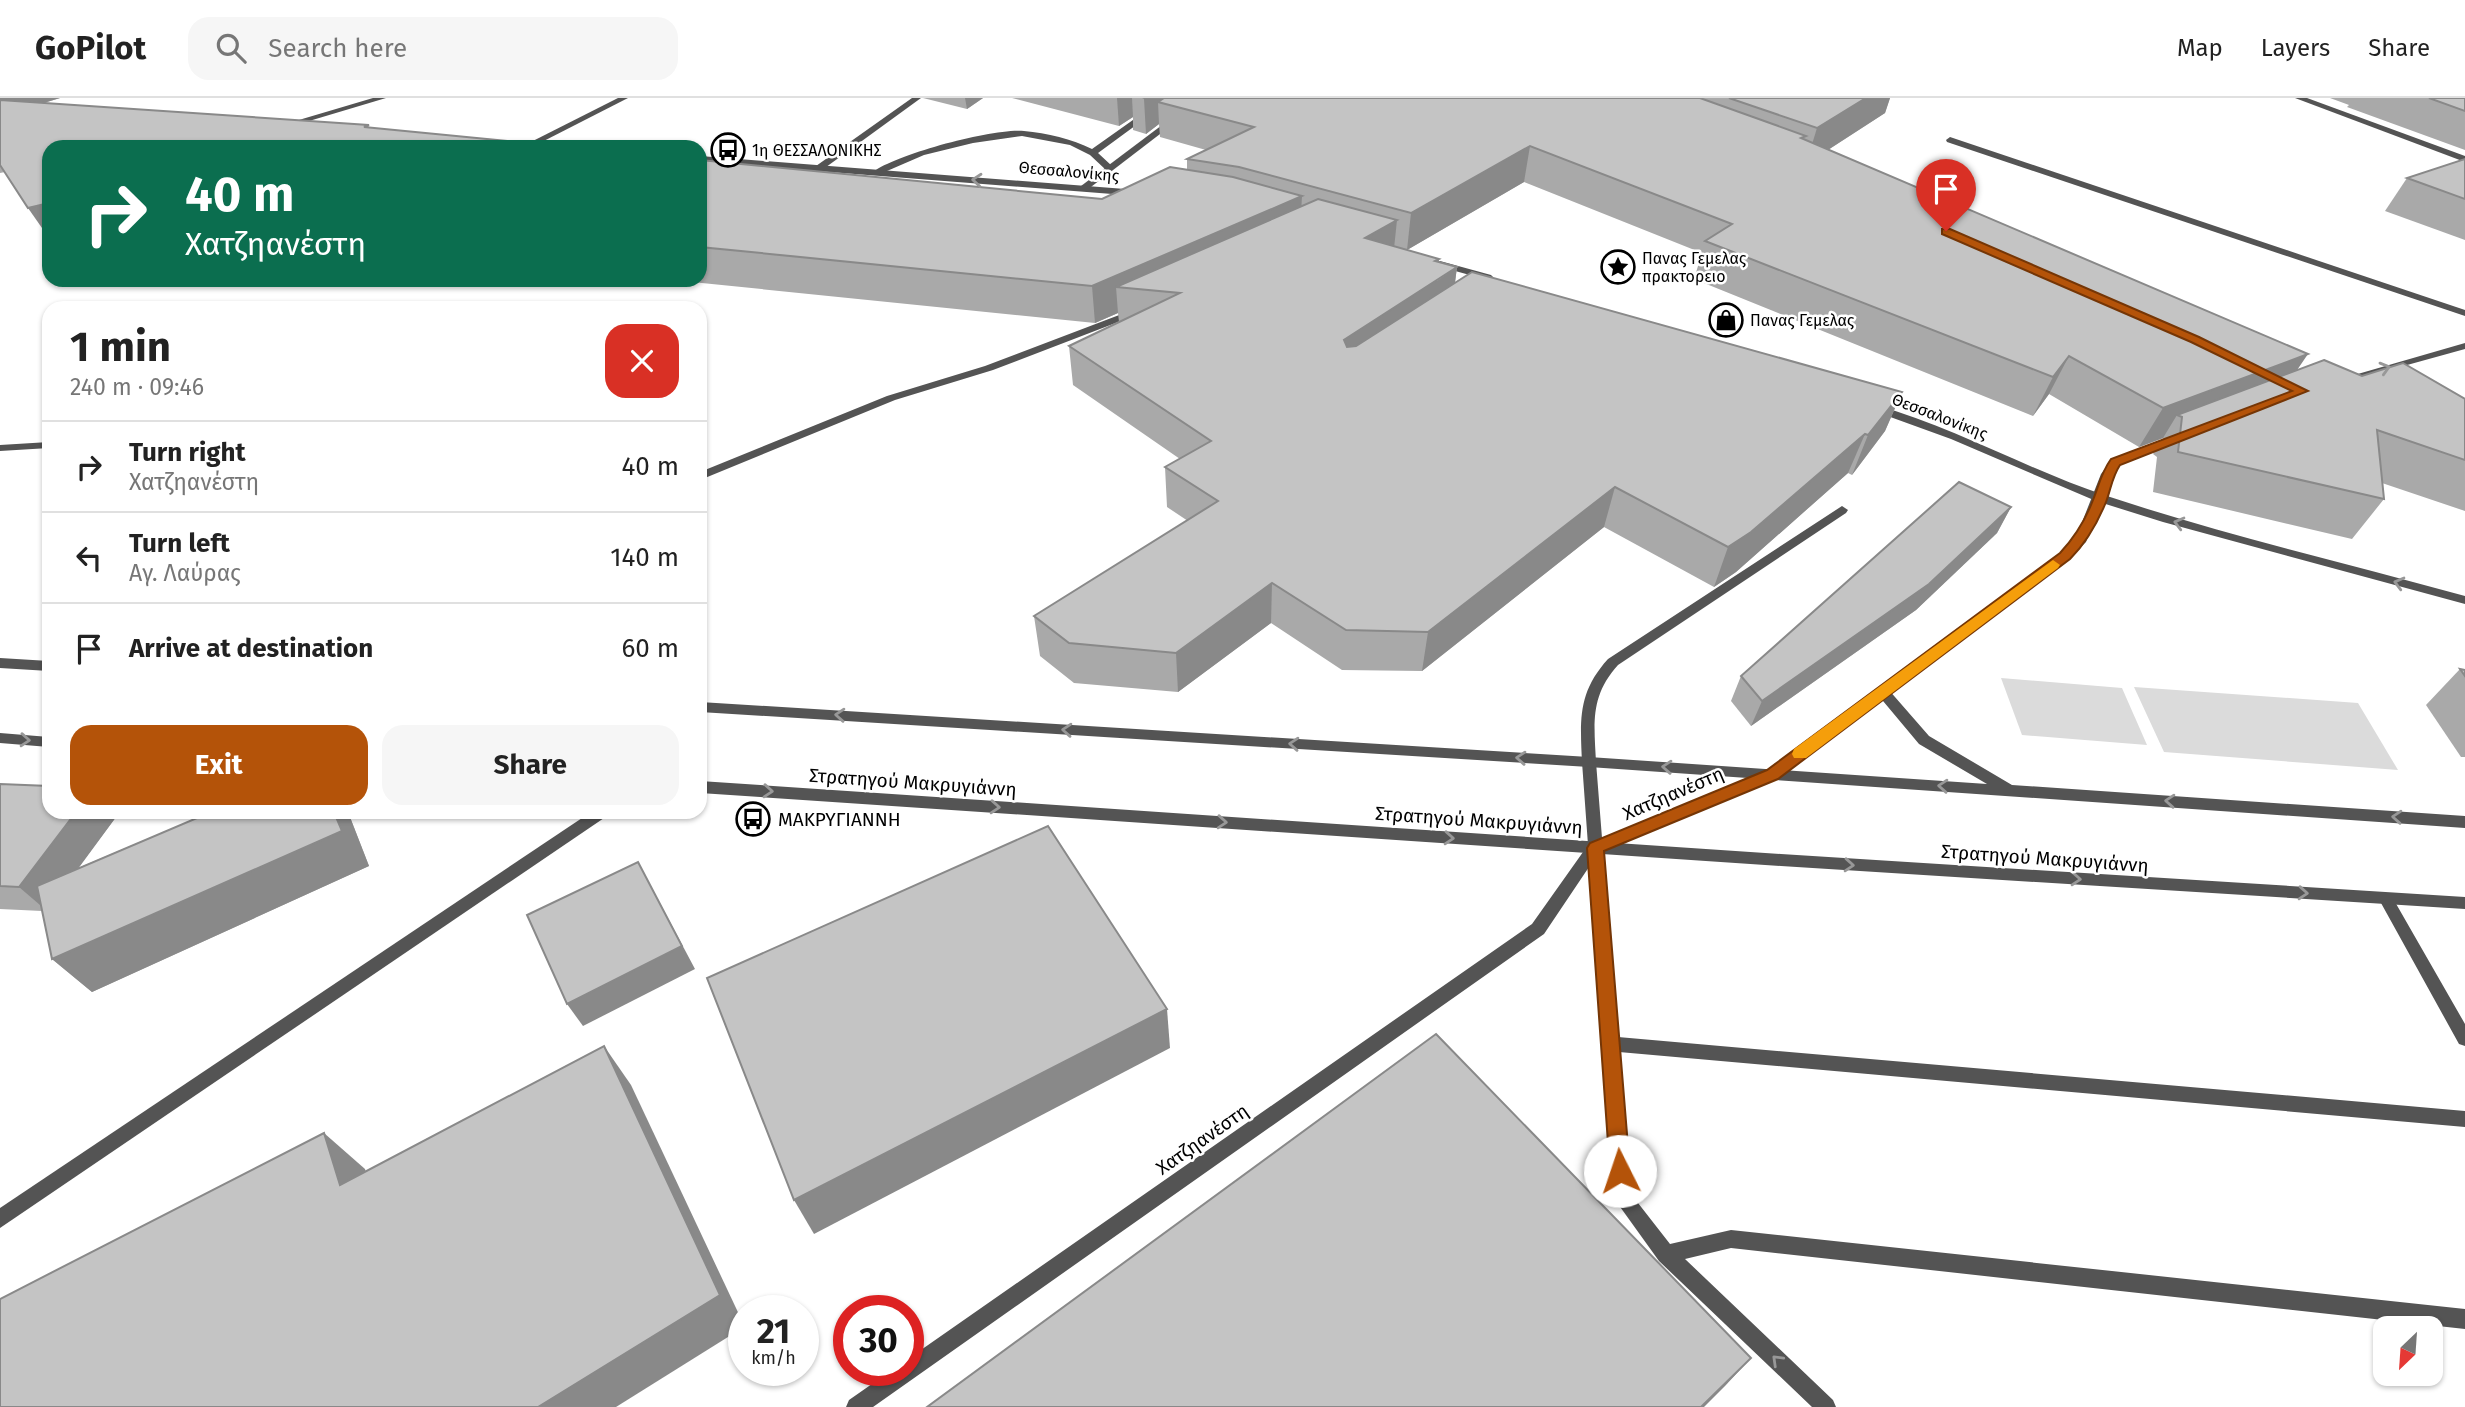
<!DOCTYPE html>
<html lang="en">
<head>
<meta charset="utf-8">
<style>
  :root { --surface:#fff; --page:#f6f6f6; --text:#222; --muted:#767676; --line:#e0e0e0; --accent:#b45309 }
  body { margin:0; font-family:"Fira Sans",sans-serif; background:var(--page); color:var(--text); height:100vh; display:flex; flex-direction:column; font-size:26px; white-space:nowrap }
  * { box-sizing:border-box; margin:0 }
  p { font-size:23px; color:var(--muted) }
  .icon { flex:none; width:38px; height:38px; fill:none; stroke:currentColor; stroke-width:2; stroke-linecap:round; stroke-linejoin:round }
  .map { position:relative; flex:1; overflow:hidden }
  .side { position:absolute; left:42px; top:203px; width:665px; height:518px; display:flex; flex-direction:column; background:var(--surface); border-radius:21px; box-shadow:0 2px 5px #0004 }
  .side>* { flex:none }
  .top-card { position:absolute; left:42px; top:42px; width:665px; height:147px; border-radius:21px; box-shadow:0 2px 5px #0004; background:#0b6e4f; color:#fff; overflow:hidden }
  .needle { width:46px; rotate:205deg }
  .controls { position:absolute; left:2373px; top:1218px; display:grid; gap:14px }
  .controls a { display:grid; place-items:center; width:70px; height:70px; border-radius:14px; background:var(--surface); box-shadow:0 2px 5px #0004; font-size:35px }
  .speed { position:absolute; left:728px; top:1197px; display:flex; gap:14px; font-size:35px; font-weight:700; text-align:center }
  .speed>* { display:grid; place-content:center; width:91px; height:91px; border-radius:50%; background:var(--surface); box-shadow:0 2px 5px #0004; line-height:1 }
  .speed small { font-size:18px; font-weight:400 }
  .speed .limit { border:10px solid #d22; background:#fff; color:#111 }
  .pin { position:absolute; display:grid; place-items:center; width:60px; height:60px; color:#fff; margin:-72px -30px; border-radius:50% 50% 50% 0; rotate:-45deg; box-shadow:0 0 7px #0007 }
  .pin .icon { rotate:45deg }
  .me { position:absolute; width:77px; margin:-38px; rotate:356deg; stroke-linejoin:round; filter:drop-shadow(0 0 5px #0008) }
  .turn { display:flex; align-items:center; gap:24px; height:147px; padding:0 28px; font-size:32px }
  .turn .icon { width:91px; height:91px; stroke-width:2.5 }
  .turn b { display:block; font-size:49px; line-height:60px }
  .round { display:grid; place-items:center; flex:none; width:74px; height:74px; border-radius:21px; background:var(--page) }
  .head { display:flex; align-items:center; justify-content:space-between; height:119px; padding:0 28px }
  h1 { font-size:42px; font-weight:700; line-height:52px }
  .primary-button { display:flex; gap:14px; margin-top:auto; padding:14px 28px }
  .primary-button a { flex:1; height:80px; border-radius:21px; background:var(--accent); color:#fff; font-size:28px; font-weight:700; line-height:80px; text-align:center }
  .primary-button a+a { background:var(--page); color:var(--text) }
  ul { padding:0; list-style:none }
  li { display:flex; align-items:center; gap:21px; height:91px; padding:0 28px; border-top:2px solid var(--line) }
  li div { flex:1 }
  li b { display:block; font-size:26px }
  li em { font-style:normal }
  header { display:flex; align-items:center; gap:42px; box-sizing:border-box; height:98px; padding:0 35px; background:var(--surface); border-bottom:2px solid var(--line) }
  header strong { font-size:33px }
  nav { display:flex; gap:38px; margin-inline-start:auto; font-size:24px }
  .search { width:490px; height:63px; background:var(--page); display:flex; align-items:center; gap:18px; box-sizing:border-box; padding:0 24px; border-radius:21px; color:var(--muted); font-size:26px }
  .map>svg:first-child { display:block }
  .green { fill:#dbdbdb }
  .lines { fill:none; stroke-linecap:round; stroke-linejoin:round }
  .service { fill:#545454; fill-rule:evenodd }
  .minor { fill:#545454; fill-rule:evenodd }
  .tertiary { fill:#545454; fill-rule:evenodd }
  .wall { fill:#a9a9a9 }
  .shaded-wall { fill:#898989 }
  .building { fill:#c4c4c4; stroke:#898989; stroke-width:2 }
  .oneway { stroke:#989898 }
  .route { fill:#b45309; stroke:#753606; stroke-width:2 }
  .slow { fill:#f59e0b }
  .labels { text-anchor:middle; stroke-width:5; stroke-linejoin:round; paint-order:stroke }
  .far-poi-label { font-size:16px; fill:#000; stroke:#fff; text-anchor:start }
  .far-street-label { font-size:16px; fill:#000; stroke:#fff }
  .street-label { font-size:19px; fill:#000; stroke:#fff }
  .poi-label { font-size:19px; fill:#000; stroke:#fff; text-anchor:start }
</style>
</head>
<body>
<header>
<strong>GoPilot</strong>
<div class="search"><svg class="icon" aria-label="search" viewBox="0 0 24 24"><circle cx="10" cy="10" r="6"/><path d="M15 15l6 6"/></svg>Search here</div>
<nav><a>Map</a><a>Layers</a><a>Share</a></nav>
</header>
<div class="map">
<svg width="2465" height="1309" viewBox="0 0 2465 1309">
  <rect width="100%" height="100%" fill="#fff"/>
  <!-- green -->
  <g class="green">
    <polygon points="2001,580 2122,590 2147,647 2022,637"/>
    <polygon points="2134,589 2358,605 2398,672 2164,654"/>
  </g>
  <g class="lines">
    <!-- service -->
    <g class="service">
      <polygon points="373,0 386,0 289,29 282,27"/>
      <polygon points="618,0 628,0 532,49 521,49"/>
      <polygon points="912,0 921,0 822,72 816,72 816,68"/>
      <path d="M1164,0H1173L1098,55L1112,68V72H1106L1090,57L1070,47L1022,38L973,45L924,57L880,76L873,74C897,56 993,30 1024,33C1047,35 1072,41 1092,51Z"/>
      <polygon points="1950,39 2465,212 2465,218 1947,44 1946,42"/>
      <polygon points="49,344 49,350 0,353 0,347"/>
      <path d="M1842,408L1848,412L1846,415L1618,567C1590,598 1594,625 1596,664L1594,668H1584L1582,664C1580,621 1578,594 1608,561Z"/>
      <polygon points="591,714 609,714 607,718 0,1130 0,1110"/>
    </g>
    <!-- minor -->
    <g class="minor">
      <polygon points="1198,0 1207,0 1087,92 1081,92 1081,88"/>
      <polygon points="2295,0 2307,0 2465,58 2465,64"/>
      <polygon points="1135,211 1140,214 1139,216 993,272 895,302 700,382 700,374 887,298 985,268"/>
      <polygon points="2465,245 2465,251 2342,285 2337,282"/>
      <polygon points="2174,339 2178,340 2178,344 2120,366 2113,376 2086,444 2069,461 1777,680 1603,752 1618,939 2465,1013 2465,1029 1619,954 1631,1096 1670,1146 1731,1132 2465,1211 2465,1231 1731,1150 1685,1161 1833,1302 1836,1309 1812,1309 1659,1163 1613,1099 1589,769 1544,836 873,1309 846,1309 849,1302 892,1272 908,1272 908,1261 1532,826 1588,747 1582,664 1584,660 1594,660 1596,664 1602,740 1767,672 2061,455 2075,442 2101,376 2112,362"/>
      <polygon points="2386,795 2391,797 2465,926 2465,948 2459,946 2381,805 2378,801 2381,797"/>
    </g>
    <!-- tertiary -->
    <g class="tertiary">
      <polygon points="700,58 1138,92 1143,95 1138,98 700,64"/>
      <polygon points="1440,163 1491,177 1493,179 1488,182 1437,168 1435,166"/>
      <path d="M1875,307C1955,329 2028,372 2107,398C2224,437 2346,465 2465,498V506L2163,424L2096,403L1951,341L1871,312L1870,310Z"/>
      <polygon points="0,560 49,563 49,573 0,570"/>
      <polygon points="1883,589 1888,591 1929,638 2012,687 2465,718 2465,730 1589,669 700,614 700,604 1589,659 1987,686 1919,646 1878,597 1876,594"/>
      <polygon points="0,635 49,639 49,649 0,645"/>
      <polygon points="700,683 1781,756 2465,799 2465,811 1781,768 700,695"/>
    </g>
  </g>
  <!-- wall -->
  <g class="wall">
    <polygon points="0,0 60,0 44,5 5,74 0,75"/>
    <polygon points="923,0 983,0 967,11"/>
    <polygon points="1012,0 1890,0 1885,15 1828,52 2297,272 2362,278 2465,301 2465,413 2382,385 2384,401 2352,441 2153,394 2157,359 2153,356 2163,340 2139,349 2049,296 2033,318 1694,181 1702,155 1524,84 1407,152 1439,164 1457,169 1455,184 1902,294 1885,333 1852,377 1848,375 1736,474 1714,489 1604,429 1422,573 1342,572 1271,525 1178,594 1074,585 1040,558 1034,518 1188,423 1167,409 1165,369 1180,361 1073,287 1069,248 1119,224 1118,215 1095,225 672,182 700,182 700,62 1102,101 1187,72 1187,61 1206,52 1160,39 1159,26 1146,36 1133,32 1133,19 1119,28"/>
    <polygon points="2330,0 2465,0 2465,52 2347,9 2349,7"/>
    <polygon points="2465,61 2465,142 2385,113 2407,80"/>
    <polygon points="2011,409 1997,435 1916,512 1751,628 1731,603 1741,578"/>
    <polygon points="2460,571 2465,572 2465,659 2461,659 2426,607"/>
    <polygon points="0,686 119,715 78,770 211,714 348,714 369,768 92,894 52,861 42,813 0,811"/>
  </g>
  <!-- shaded-wall -->
  <g class="shaded-wall">
    <polygon points="0,0 60,0 0,18"/>
    <polygon points="965,0 983,0 967,11"/>
    <polygon points="1117,0 1132,0 1133,19 1119,28"/>
    <polygon points="1142,0 1194,0 1158,4 1159,26 1146,36 1144,1"/>
    <polygon points="1866,0 1890,0 1885,15 1806,66 1817,30"/>
    <polygon points="1530,48 1524,84 1407,152 1411,115"/>
    <polygon points="1302,98 1300,134 1116,189 1118,215 1095,225 1092,188"/>
    <polygon points="49,105 49,140 28,110"/>
    <polygon points="1397,122 1393,160 1365,140"/>
    <polygon points="1439,161 1437,183 1457,169 1452,208 1342,281 1344,242 1435,163"/>
    <polygon points="2308,256 2282,294 2177,317 2163,340 2139,349 2163,310"/>
    <polygon points="2069,258 2049,296 2033,318 2053,279"/>
    <polygon points="1902,294 1885,333 1852,377 1868,337"/>
    <polygon points="1865,336 1848,375 1736,474 1714,489 1728,449"/>
    <polygon points="1615,389 1604,429 1422,573 1428,534"/>
    <polygon points="2011,409 1997,435 1916,512 1751,628 1762,603"/>
    <polygon points="1272,485 1271,525 1178,594 1176,555"/>
    <polygon points="76,714 119,715 47,813 19,789"/>
    <polygon points="334,714 348,714 369,768 92,894 52,861"/>
    <polygon points="638,764 695,871 583,928 567,906"/>
    <polygon points="1167,911 1170,950 814,1136 794,1102"/>
    <polygon points="604,948 631,987 744,1227 744,1229 616,1309 538,1309"/>
    <polygon points="324,1035 365,1071 381,1121 340,1087"/>
    <polygon points="1751,1260 1725,1288 1704,1309 1701,1309"/>
  </g>
  <!-- building -->
  <g class="building">
    <polygon points="1164,0 1700,0 1806,38 1801,40 2308,256 2163,310 2069,258 2053,279 1705,143 1732,126 1530,48 1411,115 1239,69 1187,61 1254,29 1158,4"/>
    <polygon points="1729,0 1866,0 1817,30"/>
    <polygon points="2429,0 2465,0 2465,13"/>
    <polygon points="0,2 369,27 364,29 568,49 49,49 49,105 28,110 0,67"/>
    <polygon points="2465,61 2465,101 2407,80"/>
    <polygon points="700,62 1102,101 1170,69 1233,79 1302,98 1092,188 700,149"/>
    <polygon points="1318,101 1397,122 1365,140 1439,161 1435,163 1457,169 1344,242 1347,249 1356,248 1472,174 1902,294 1868,337 1865,336 1751,434 1728,449 1615,389 1428,534 1346,532 1272,485 1176,555 1069,545 1034,518 1218,403 1165,369 1211,343 1069,248 1180,195 1116,189"/>
    <polygon points="2324,262 2362,278 2403,265 2465,301 2465,362 2377,332 2384,401 2178,354 2182,319 2177,317"/>
    <polygon points="1959,384 2011,409 1929,486 1762,603 1741,578"/>
    <polygon points="2460,571 2465,572 2465,578"/>
    <polygon points="0,686 49,688 49,714 76,714 19,789 0,788"/>
    <polygon points="211,714 334,714 342,733 52,861 37,788"/>
    <polygon points="1048,728 1167,911 794,1102 707,880"/>
    <polygon points="638,764 682,848 567,906 527,817"/>
    <polygon points="1436,936 1751,1260 1701,1309 927,1309"/>
    <polygon points="604,948 720,1197 538,1309 0,1309 0,1201 324,1035 340,1087"/>
  </g>
  <!-- one-way arrows -->
  <defs><path id="oneway-chevron" d="M-2-3.5L2.5 0L-2 3.5" fill="none" stroke-width="1.6" stroke-linecap="round" stroke-linejoin="round" transform="scale(1.75)"/></defs>
  <g class="oneway">
    <use href="#oneway-chevron" transform="translate(977 82) rotate(-175)"/>
    <use href="#oneway-chevron" transform="translate(2385 270) rotate(-16)"/>
    <use href="#oneway-chevron" transform="translate(2179 425) rotate(-165)"/>
    <use href="#oneway-chevron" transform="translate(2399 485) rotate(-165)"/>
    <use href="#oneway-chevron" transform="translate(840 617) rotate(-176)"/>
    <use href="#oneway-chevron" transform="translate(1067 632) rotate(-176)"/>
    <use href="#oneway-chevron" transform="translate(25 642) rotate(4)"/>
    <use href="#oneway-chevron" transform="translate(1294 646) rotate(-176)"/>
    <use href="#oneway-chevron" transform="translate(1521 660) rotate(-176)"/>
    <use href="#oneway-chevron" transform="translate(1667 669) rotate(-176)"/>
    <use href="#oneway-chevron" transform="translate(1943 688) rotate(-176)"/>
    <use href="#oneway-chevron" transform="translate(768 693) rotate(4)"/>
    <use href="#oneway-chevron" transform="translate(2170 703) rotate(-176)"/>
    <use href="#oneway-chevron" transform="translate(995 709) rotate(4)"/>
    <use href="#oneway-chevron" transform="translate(2397 719) rotate(-176)"/>
    <use href="#oneway-chevron" transform="translate(1222 724) rotate(4)"/>
    <use href="#oneway-chevron" transform="translate(1449 740) rotate(4)"/>
    <use href="#oneway-chevron" transform="translate(1849 767) rotate(4)"/>
    <use href="#oneway-chevron" transform="translate(2076 781) rotate(4)"/>
    <use href="#oneway-chevron" transform="translate(2303 795) rotate(4)"/>
    <use href="#oneway-chevron" transform="translate(1777 1262) rotate(-136)"/>
  </g>
  <!-- route -->
  <path class="route" d="M1942,131H1950L2199,239L2308,293L2120,367C2112,379 2111,391 2106,404C2097,426 2087,444 2070,461L1778,681L1604,753L1630,1073L1627,1080L1620,1083L1613,1080L1610,1073L1587,750L1590,745L1767,672L2060,455C2075,439 2085,423 2093,402C2099,387 2101,375 2111,361L2292,293L2191,244L1942,136Z"/>
  <!-- slow -->
  <polygon class="slow" points="2053,462 2060,467 2058,470 1806,660 1794,660 1792,656 1794,651"/>
  <!-- icons -->
  <defs>
    <symbol id="bus-ring" viewBox="-11 -11 22 22"><circle r="9.5" fill="#fff" stroke="#000" stroke-width="1.5"/><path d="M-5-6H5V4H4V6H2V4H-2V6H-4V4H-5ZM-3.5-4V0h7V-4ZM-3.5 1.2v1.5H-2V1.2ZM2 1.2v1.5H3.5V1.2Z" fill="#000"/></symbol>
    <symbol id="sight-ring" viewBox="-11 -11 22 22"><circle r="9.5" fill="#fff" stroke="#000" stroke-width="1.5"/><path d="M0-6L1.8-2.2L6-1.7L2.9 1.2L3.7 5.4L0 3.3L-3.7 5.4L-2.9 1.2L-6-1.7L-1.8-2.2Z" fill="#000"/></symbol>
    <symbol id="shop-ring" viewBox="-11 -11 22 22"><circle r="9.5" fill="#fff" stroke="#000" stroke-width="1.5"/><path d="M-5-2.5h2.3a2.7 3.5 0 0 1 5.4 0H5L5.5 6h-11ZM-1.5-2.5h3a1.5 2.3 0 0 0-3 0Z" fill="#000"/></symbol>
  </defs>
  <g fill-rule="evenodd">
    <use href="#bus-ring" x="709" y="33" width="38" height="38"/>
    <use href="#sight-ring" x="1599" y="150" width="38" height="38"/>
    <use href="#shop-ring" x="1707" y="203" width="38" height="38"/>
    <use href="#bus-ring" x="734" y="702" width="38" height="38"/>
  </g>
  <g class="labels">
    <!-- far-poi labels -->
    <g class="far-poi-label">
      <text x="752" y="58">1η ΘΕΣΣΑΛΟΝΙΚΗΣ</text>
      <text x="1642" y="166">Πανας Γεμελας<tspan x="1642" dy="18">πρακτορειο</tspan></text>
      <text x="1750" y="228">Πανας Γεμελας</text>
    </g>
    <!-- far-street labels -->
    <g class="far-street-label">
      <text transform="translate(1069 73) rotate(5)" y="6">Θεσσαλονίκης</text>
      <text transform="translate(1940 318) rotate(21)" y="6">Θεσσαλονίκης</text>
    </g>
    <!-- street labels -->
    <g class="street-label">
      <text transform="translate(913 684) rotate(4)" y="7">Στρατηγού Μακρυγιάννη</text>
      <text transform="translate(1673 695) rotate(-23)" y="7">Χατζηανέστη</text>
      <text transform="translate(1479 722) rotate(4)" y="7">Στρατηγού Μακρυγιάννη</text>
      <text transform="translate(2045 760) rotate(4)" y="7">Στρατηγού Μακρυγιάννη</text>
      <text transform="translate(1202 1041) rotate(-35)" y="7">Χατζηανέστη</text>
    </g>
    <!-- poi labels -->
    <g class="poi-label">
      <text x="778" y="728">ΜΑΚΡΥΓΙΑΝΝΗ</text>
    </g>
  </g>
</svg>
<div class="controls">
<a><svg class="needle" viewBox="-14 -14 28 28"><path d="M0-13l5 13h-10z" fill="#e53935"/><path d="M0 13l5-13h-10z" fill="#767676"/></svg></a>
</div>
<div class="speed"><div>21<small>km/h</small></div><div class="limit">30</div></div>
<div class="pin" style="left:1946px;top:133px;background:#d93025"><svg class="icon" aria-label="arrive" viewBox="0 0 24 24"><path d="M6 21V4h12l-3 4 3 4H6"/></svg></div>
<svg class="me" style="left:1620px;top:1073px" viewBox="-20 -20 40 40"><circle r="19" fill="#fff"/><path d="M0-13L10 11 0 6-10 11z" fill="#b45309"/></svg>
<div class="top-card">
<div class="turn"><svg class="icon" aria-label="right" viewBox="0 0 24 24"><path d="M7 20v-9h11M14 6l5 5-5 5"/></svg><div><b>40 m</b>Χατζηανέστη</div></div>
</div>
<section class="side">
<div class="head"><div><h1>1 min</h1><p>240 m · 09:46</p></div><a class="round" style="background:#d93025;color:#fff"><svg class="icon" aria-label="close" viewBox="0 0 24 24"><path d="M6 6l12 12M18 6L6 18"/></svg></a></div>
<ul>
<li><svg class="icon" aria-label="right" viewBox="0 0 24 24"><path d="M7 20v-9h11M14 6l5 5-5 5"/></svg><div><b>Turn right</b><p>Χατζηανέστη</p></div><em>40 m</em></li>
<li><svg class="icon" aria-label="left" viewBox="0 0 24 24"><path d="M17 20v-9H6M10 6l-5 5 5 5"/></svg><div><b>Turn left</b><p>Αγ. Λαύρας</p></div><em>140 m</em></li>
<li><svg class="icon" aria-label="arrive" viewBox="0 0 24 24"><path d="M6 21V4h12l-3 4 3 4H6"/></svg><div><b>Arrive at destination</b></div><em>60 m</em></li>
</ul>
<div class="primary-button"><a>Exit</a><a>Share</a></div>
</section>
</div>
</body>
</html>
